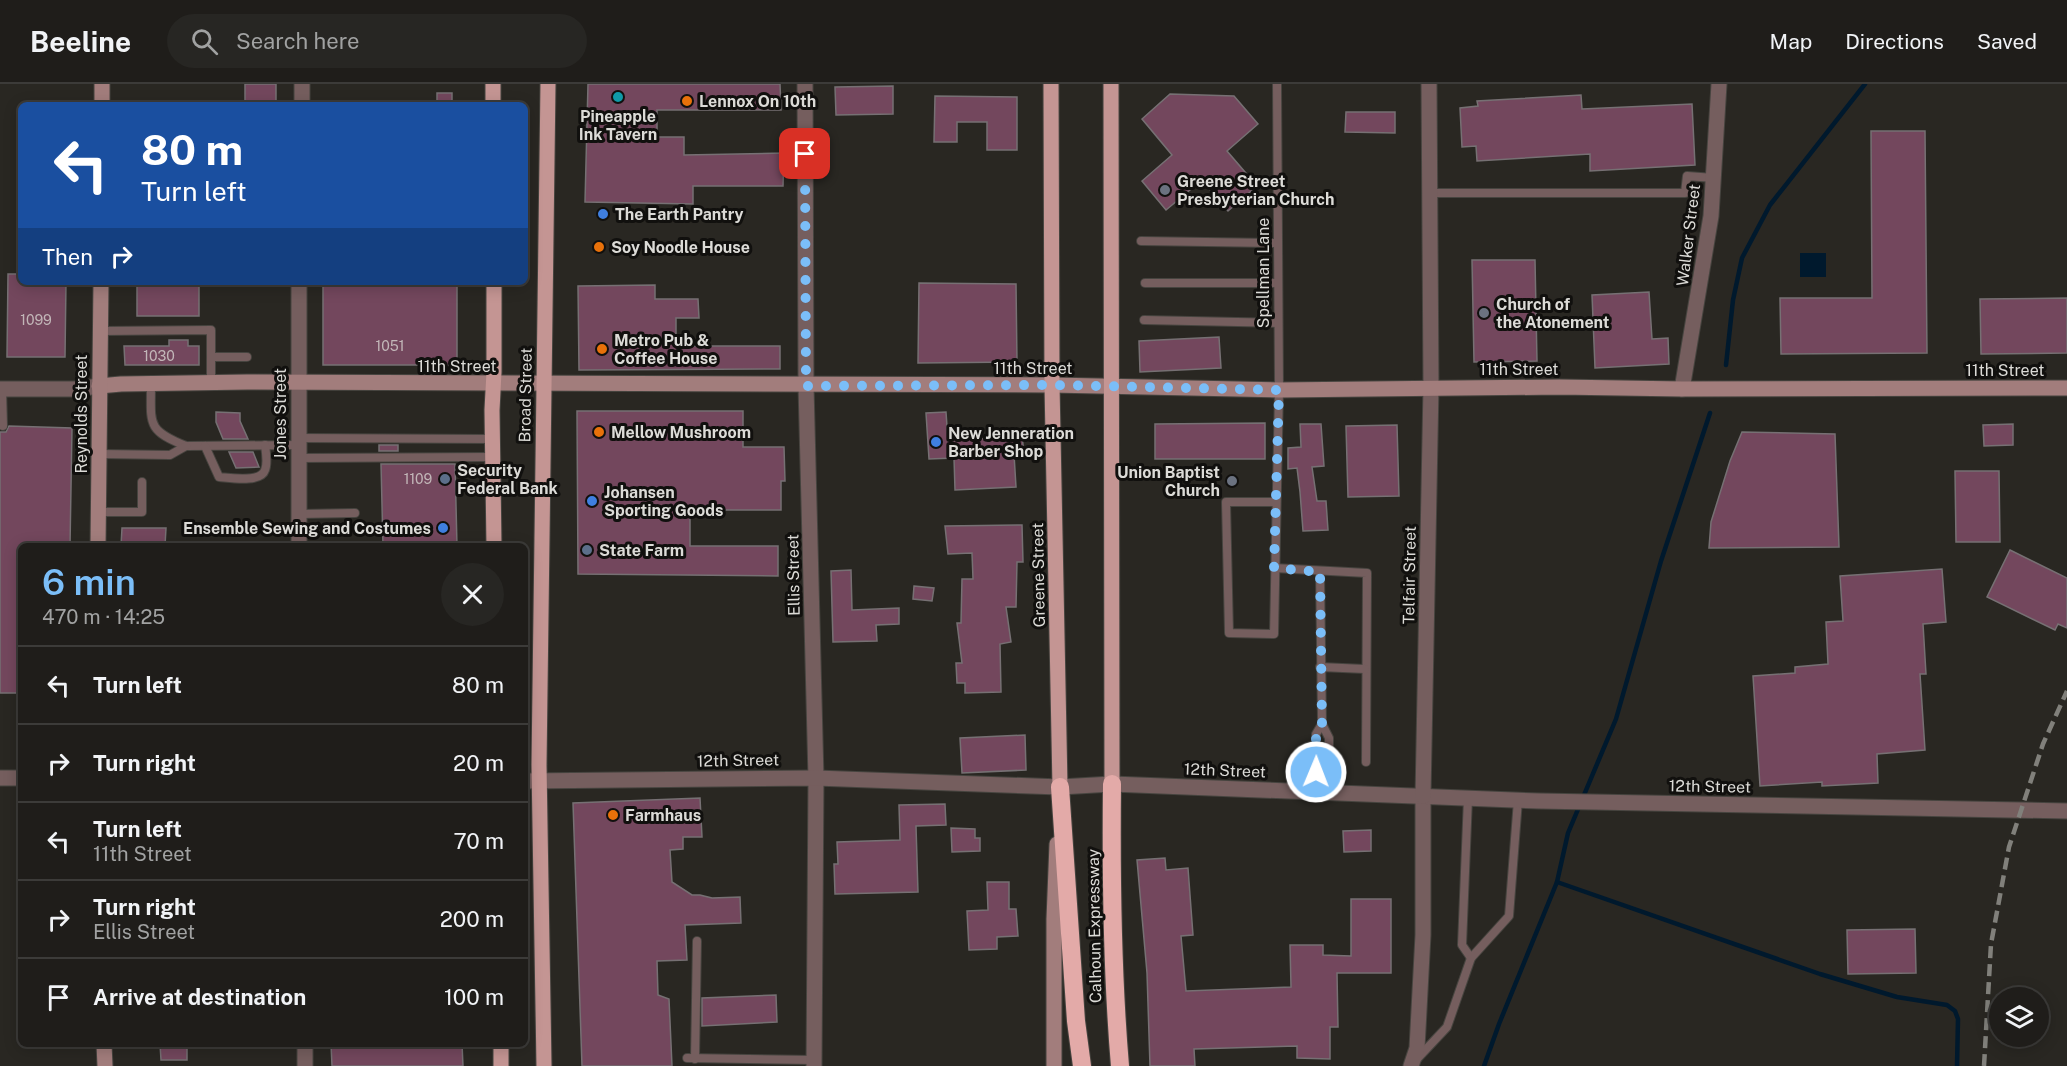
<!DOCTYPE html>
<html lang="en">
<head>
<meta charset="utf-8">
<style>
  :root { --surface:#1f1d1a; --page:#272623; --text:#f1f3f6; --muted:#a1a2a2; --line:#3c3b39; --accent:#7bbef8 }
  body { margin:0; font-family:"Public Sans",sans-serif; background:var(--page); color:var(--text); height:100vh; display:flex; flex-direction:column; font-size:22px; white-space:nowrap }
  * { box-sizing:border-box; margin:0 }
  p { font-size:20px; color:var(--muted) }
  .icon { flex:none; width:33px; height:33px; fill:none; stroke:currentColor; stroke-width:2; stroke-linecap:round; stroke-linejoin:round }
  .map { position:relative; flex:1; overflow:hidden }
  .panel { position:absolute; left:18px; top:459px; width:510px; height:504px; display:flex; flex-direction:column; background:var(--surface); border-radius:9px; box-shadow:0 3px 15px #0003,0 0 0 2px var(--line) }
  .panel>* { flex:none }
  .banner { position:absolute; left:18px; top:18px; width:510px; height:183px; border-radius:9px; box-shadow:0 3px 15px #0003,0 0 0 2px var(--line); background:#1a4fa0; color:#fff; overflow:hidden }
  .tools { position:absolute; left:1989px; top:903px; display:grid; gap:12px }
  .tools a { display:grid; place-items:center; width:60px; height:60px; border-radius:50%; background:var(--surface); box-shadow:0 3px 15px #0003,0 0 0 2px var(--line); font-size:30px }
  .pin { position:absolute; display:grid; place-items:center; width:51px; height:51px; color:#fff; margin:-26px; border-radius:12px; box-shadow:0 3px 9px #0006 }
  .me { position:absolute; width:66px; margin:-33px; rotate:1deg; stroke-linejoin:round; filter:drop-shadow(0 0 4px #0008) }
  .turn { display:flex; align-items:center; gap:21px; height:126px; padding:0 24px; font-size:27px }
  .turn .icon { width:78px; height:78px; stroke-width:2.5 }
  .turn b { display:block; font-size:42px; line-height:51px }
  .then { display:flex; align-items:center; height:57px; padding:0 24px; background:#0003; gap:12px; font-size:22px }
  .round { display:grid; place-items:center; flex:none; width:63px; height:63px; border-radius:32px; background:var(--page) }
  .overview { display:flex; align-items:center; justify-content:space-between; height:102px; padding:0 24px }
  h1 { font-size:36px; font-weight:600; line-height:45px; color:var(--accent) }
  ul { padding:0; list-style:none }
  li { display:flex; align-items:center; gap:18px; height:78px; padding:0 24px; border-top:2px solid var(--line) }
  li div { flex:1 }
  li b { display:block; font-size:22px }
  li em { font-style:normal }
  header { display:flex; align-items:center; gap:36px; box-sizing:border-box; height:84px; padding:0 30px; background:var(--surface); border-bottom:2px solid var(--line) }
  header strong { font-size:28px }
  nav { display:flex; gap:33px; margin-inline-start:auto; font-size:21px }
  .search { width:420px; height:54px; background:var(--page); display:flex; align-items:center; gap:15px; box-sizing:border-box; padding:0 21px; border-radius:33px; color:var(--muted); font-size:22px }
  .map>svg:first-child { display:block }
  .water { fill:#00192d }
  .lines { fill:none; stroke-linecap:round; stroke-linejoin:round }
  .stream { stroke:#00192d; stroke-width:4.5 }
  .building { fill:#73475d; stroke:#767073; stroke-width:1.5 }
  .service-casing { stroke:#46443f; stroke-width:10 }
  .minor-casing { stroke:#46443f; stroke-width:17 }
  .tertiary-casing { stroke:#46443f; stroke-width:17 }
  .secondary-casing { stroke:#46443f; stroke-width:17 }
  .primary-casing { stroke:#46443f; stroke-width:17 }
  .motorway-casing { stroke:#46443f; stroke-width:20 }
  .service { stroke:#755e5e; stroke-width:8 }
  .minor { stroke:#755e5e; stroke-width:15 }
  .tertiary { stroke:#755e5e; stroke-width:15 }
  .secondary { stroke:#a27d7c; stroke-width:15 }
  .primary { stroke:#c49593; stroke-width:15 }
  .motorway { stroke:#e3aaa8; stroke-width:18 }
  .rail { stroke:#81807b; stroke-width:4.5; stroke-dasharray:12 6; stroke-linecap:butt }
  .route { stroke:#7bbef8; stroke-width:10; stroke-dasharray:0 18 }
  .culture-dot { fill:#0f9aa8; stroke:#11100e; stroke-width:2 }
  .food-dot { fill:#e8710a; stroke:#11100e; stroke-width:2 }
  .worship-dot { fill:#6b7280; stroke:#11100e; stroke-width:2 }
  .shop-dot { fill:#3f7fe0; stroke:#11100e; stroke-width:2 }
  .service-dot { fill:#5c6f8a; stroke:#11100e; stroke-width:2 }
  .labels { text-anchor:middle; stroke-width:6; stroke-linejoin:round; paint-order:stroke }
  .number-label { font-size:14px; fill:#c2b6b8 }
  .poi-label { font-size:16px; font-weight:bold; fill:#dcdbd7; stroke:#11100e; text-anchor:start }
  .street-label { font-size:16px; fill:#dcdbd7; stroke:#11100e }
</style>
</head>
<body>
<header>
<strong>Beeline</strong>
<div class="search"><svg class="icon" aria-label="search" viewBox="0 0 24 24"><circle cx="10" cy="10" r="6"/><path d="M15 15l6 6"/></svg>Search here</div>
<nav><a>Map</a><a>Directions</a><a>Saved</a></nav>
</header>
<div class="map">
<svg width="2067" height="982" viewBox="0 0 2067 982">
  <rect width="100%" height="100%" fill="#292722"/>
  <!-- water -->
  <rect class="water" x="1800" y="169" width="26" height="24"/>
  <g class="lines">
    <!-- stream -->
    <g class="stream">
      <polyline points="1726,281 1733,216 1742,174 1770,121 1865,0"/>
      <polyline points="1557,798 1820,890 1897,913 1947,921 1955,927 1958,935 1957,982"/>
      <polyline points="1484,982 1499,940 1557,798 1568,749 1616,635 1661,477 1710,329"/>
    </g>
  </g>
  <!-- building -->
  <g class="building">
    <rect x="245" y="0" width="31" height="21"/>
    <polygon points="588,0 780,0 781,26 657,26 657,53 684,53 684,71 784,69 783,102 693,102 693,120 585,118"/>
    <polygon points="893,2 893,30 836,31 835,3"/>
    <rect x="437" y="9" width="15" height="12"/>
    <polygon points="1170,10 1234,12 1258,40 1227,67 1257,102 1228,127 1202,96 1166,126 1142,97 1172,71 1142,35"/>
    <polygon points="1581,11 1582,25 1692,20 1695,81 1590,87 1590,70 1477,77 1476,62 1462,63 1460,24 1478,22 1477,17"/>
    <polygon points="935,12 1017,13 1017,66 987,66 987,38 957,38 957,58 934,58"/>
    <polygon points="1346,28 1395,28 1395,49 1345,48"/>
    <polygon points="1871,47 1925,47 1927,269 1781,270 1780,214 1872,214"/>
    <polygon points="1472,176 1535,176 1537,277 1474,278"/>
    <polygon points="8,190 21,190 21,198 66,198 65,273 7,273"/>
    <rect x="137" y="198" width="62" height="34"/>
    <rect x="323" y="198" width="134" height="83"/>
    <polygon points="919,199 1016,200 1017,278 918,279"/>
    <polygon points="655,201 655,215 698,215 699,234 676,234 676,262 780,262 780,285 579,286 578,202"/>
    <polygon points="1649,208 1652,255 1668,254 1669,280 1595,284 1592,211"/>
    <polygon points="2067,214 2067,269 1981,270 1980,215"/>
    <polygon points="1219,253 1221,284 1140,288 1139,257"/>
    <polygon points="169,256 188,256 188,262 199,262 199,281 125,281 124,262 169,262"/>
    <polygon points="577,327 743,327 743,363 784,363 785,397 781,397 781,426 690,426 690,462 778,462 778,492 578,490"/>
    <polygon points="216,328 240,329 240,337 248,355 223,355 216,338"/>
    <polygon points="946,328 948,357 1022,352 1024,369 1014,370 1016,403 955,406 954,374 929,375 926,329"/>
    <polygon points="1265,339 1265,375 1155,375 1155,340"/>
    <polygon points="1300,340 1321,340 1324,382 1312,383 1317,417 1326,417 1328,446 1303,447 1300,408 1297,384 1288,385 1288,364 1301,363"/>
    <polygon points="2013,340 2013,361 1984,362 1983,341"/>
    <polygon points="1397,341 1399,412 1348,413 1346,342"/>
    <polygon points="9,342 72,344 70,462 21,462 21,609 0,609 0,348 6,348"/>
    <polygon points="1742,348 1835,350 1839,463 1709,464 1711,438 1730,377"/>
    <rect x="379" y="361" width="19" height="6"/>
    <polygon points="229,368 253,368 259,383 236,384"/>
    <polygon points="381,380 455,380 457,462 383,462"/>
    <polygon points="1955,387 1999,387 2000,458 1956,458"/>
    <polygon points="1022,441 1023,478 1017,478 1016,523 1006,523 1011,558 1000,560 1001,608 965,609 965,599 957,599 956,579 962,579 957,539 961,539 962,495 973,495 972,469 948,470 945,442"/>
    <polygon points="122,444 166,444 165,462 121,462"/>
    <polygon points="2010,466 2067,494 2067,544 2058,540 2055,546 1987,513"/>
    <polygon points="1942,485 1946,538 1923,540 1926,590 1920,590 1925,666 1877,670 1878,699 1822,702 1822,698 1760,702 1753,592 1795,589 1795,583 1828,580 1826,538 1843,537 1840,492"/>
    <polygon points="851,486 852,526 899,524 899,540 876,541 877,557 833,558 831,487"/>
    <polygon points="914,502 934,504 932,517 913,515"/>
    <polygon points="1025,651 1026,686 962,689 960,654"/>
    <polygon points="700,714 702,753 683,753 683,765 670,766 672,798 692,811 700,811 712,814 740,813 741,839 685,841 687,876 657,877 658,911 669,915 672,982 582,982 573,719"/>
    <polygon points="945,720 946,741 916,742 918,808 835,810 834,780 838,780 837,758 900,756 899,721"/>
    <polygon points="951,744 975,745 975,754 980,754 980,767 952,768"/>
    <polygon points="1371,746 1371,767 1344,768 1343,747"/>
    <polygon points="1165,774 1166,786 1188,784 1193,851 1181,852 1186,907 1291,903 1290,861 1323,861 1323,871 1351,872 1351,815 1391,815 1391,889 1337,889 1338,943 1330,943 1330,975 1297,974 1297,962 1194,965 1195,982 1150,982 1147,889 1137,776"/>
    <polygon points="987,798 1009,798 1009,825 1016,825 1018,852 997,853 997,865 969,866 967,827 988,826"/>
    <polygon points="1915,845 1916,889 1848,890 1847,846"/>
    <polygon points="776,911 777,938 702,942 702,914"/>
    <polygon points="160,960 187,960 187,976 161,976"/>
    <polygon points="331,960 462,960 463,982 332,982"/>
  </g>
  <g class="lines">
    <defs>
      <g id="service">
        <polyline points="1428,109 1685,109 1687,92 1714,94"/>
        <polyline points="1141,157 1278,159"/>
        <polyline points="1145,199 1278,199"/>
        <polyline points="1144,236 1278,239"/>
        <polyline points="100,247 211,246 211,299"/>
        <polyline points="211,273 247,273"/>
        <path d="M151,299C151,340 146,346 186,362L298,361"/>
        <polyline points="2,305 3,342"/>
        <polyline points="298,354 493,355"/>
        <path d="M205,362L219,393C231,394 261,399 265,386C268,379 266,369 265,361"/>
        <polyline points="99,370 170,371 186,362"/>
        <polyline points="298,374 493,373"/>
        <polyline points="1275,418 1226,418 1229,549 1274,550 1279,306 1277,0"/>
        <polyline points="99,428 142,428 142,398"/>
        <polyline points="299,430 355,429"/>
        <polyline points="1274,484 1367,489 1366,678"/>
        <polyline points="1320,488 1322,640 1329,654 1329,708"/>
        <polyline points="1320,583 1365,585"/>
        <polyline points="1315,708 1316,650 1322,640"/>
        <polyline points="1468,714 1462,861 1471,874"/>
        <polyline points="687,974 814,976"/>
        <polyline points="695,975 697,857"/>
        <polyline points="1416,976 1447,943 1471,874 1509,832 1518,716"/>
      </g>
      <g id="minor">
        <polyline points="805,0 806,302 816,694 814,982"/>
        <polyline points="302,21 302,0"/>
        <polyline points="0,305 77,305 99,302"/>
        <polyline points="1682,305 1711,132 1719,0"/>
        <polyline points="299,462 299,198"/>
        <polyline points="0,694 21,694"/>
        <polyline points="305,960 305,982"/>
        <polyline points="1411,982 1417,964 1423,851 1423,712"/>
      </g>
      <g id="tertiary">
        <polyline points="525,697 816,694 1060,703 1112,700 1539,717 2067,727"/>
        <polyline points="1423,712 1431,303 1429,0"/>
      </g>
      <g id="secondary">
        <polyline points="102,21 102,0"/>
        <polyline points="99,302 121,300 247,298 1052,301 1279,306 1560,303 1682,305 2067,304"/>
        <polyline points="98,462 101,198"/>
        <polyline points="104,960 105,982"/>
        <polyline points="1054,982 1054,835 1057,760"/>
      </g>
      <g id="primary">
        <polyline points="493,0 493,21"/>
        <polyline points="1051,0 1052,301 1060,703"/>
        <polyline points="1111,0 1112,700"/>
        <polyline points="494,198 494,288 492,326 494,462"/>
        <polyline points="501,960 501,982"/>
        <polyline points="544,982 539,681 548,0"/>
      </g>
      <g id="motorway">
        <path d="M1112,700C1111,794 1112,888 1120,982"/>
        <polyline points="1060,703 1076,937 1082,982"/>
      </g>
    </defs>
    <!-- service casing -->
    <use href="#service" class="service-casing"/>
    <!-- minor casing -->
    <use href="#minor" class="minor-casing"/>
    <!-- tertiary casing -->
    <use href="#tertiary" class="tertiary-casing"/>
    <!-- secondary casing -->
    <use href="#secondary" class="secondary-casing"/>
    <!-- primary casing -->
    <use href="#primary" class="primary-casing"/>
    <!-- motorway casing -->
    <use href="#motorway" class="motorway-casing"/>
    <!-- service -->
    <use href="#service" class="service"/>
    <!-- minor -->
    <use href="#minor" class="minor"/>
    <!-- tertiary -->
    <use href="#tertiary" class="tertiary"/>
    <!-- secondary -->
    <use href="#secondary" class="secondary"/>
    <!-- primary -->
    <use href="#primary" class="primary"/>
    <!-- motorway -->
    <use href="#motorway" class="motorway"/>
    <!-- rail -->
    <polyline class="rail" points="1984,982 1991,860 2009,763 2043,660 2067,607"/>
  </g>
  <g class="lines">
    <!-- route -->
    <polyline class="route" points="805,70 806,302 1052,301 1279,306 1274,484 1320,488 1322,640 1316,650 1316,688"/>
  </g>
  <!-- markers -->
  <circle class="culture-dot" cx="618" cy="13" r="6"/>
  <g class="food-dot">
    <circle cx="687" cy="17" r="6"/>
    <circle cx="599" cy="163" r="6"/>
    <circle cx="602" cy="265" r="6"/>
    <circle cx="599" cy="348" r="6"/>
    <circle cx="613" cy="731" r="6"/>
  </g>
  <g class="worship-dot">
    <circle cx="1165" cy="106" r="6"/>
    <circle cx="1484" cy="229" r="6"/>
    <circle cx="1232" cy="397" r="6"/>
  </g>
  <g class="shop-dot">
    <circle cx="603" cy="130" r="6"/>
    <circle cx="936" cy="358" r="6"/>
    <circle cx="592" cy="417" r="6"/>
    <circle cx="443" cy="444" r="6"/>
  </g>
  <g class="service-dot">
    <circle cx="445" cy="395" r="6"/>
    <circle cx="587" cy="466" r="6"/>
  </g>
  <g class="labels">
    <!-- number labels -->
    <g class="number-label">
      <text x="36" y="241">1099</text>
      <text x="390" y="267">1051</text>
      <text x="159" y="277">1030</text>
      <text x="418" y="400">1109</text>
    </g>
    <!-- poi labels -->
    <g class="poi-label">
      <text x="699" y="23">Lennox On 10th</text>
      <text x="618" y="38" text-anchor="middle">Pineapple<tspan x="618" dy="18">Ink Tavern</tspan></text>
      <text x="1177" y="103">Greene Street<tspan x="1177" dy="18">Presbyterian Church</tspan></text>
      <text x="615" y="136">The Earth Pantry</text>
      <text x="611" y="169">Soy Noodle House</text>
      <text x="1496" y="226">Church of<tspan x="1496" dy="18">the Atonement</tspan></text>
      <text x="614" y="262">Metro Pub &amp;<tspan x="614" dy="18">Coffee House</tspan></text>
      <text x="611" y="354">Mellow Mushroom</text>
      <text x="948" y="355">New Jenneration<tspan x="948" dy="18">Barber Shop</tspan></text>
      <text x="457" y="392">Security<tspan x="457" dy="18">Federal Bank</tspan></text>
      <text x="1220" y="394" text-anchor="end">Union Baptist<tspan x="1220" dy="18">Church</tspan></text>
      <text x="604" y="414">Johansen<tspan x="604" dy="18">Sporting Goods</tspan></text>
      <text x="431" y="450" text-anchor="end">Ensemble Sewing and Costumes</text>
      <text x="599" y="472">State Farm</text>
      <text x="625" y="737">Farmhaus</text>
    </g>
    <!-- street labels -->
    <g class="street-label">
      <text transform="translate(1688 151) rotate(-83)" y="6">Walker Street</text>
      <text transform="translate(1263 189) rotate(-90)" y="6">Spellman Lane</text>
      <text x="457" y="288">11th Street</text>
      <text x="1033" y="290">11th Street</text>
      <text x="1519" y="291">11th Street</text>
      <text x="2005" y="292">11th Street</text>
      <text transform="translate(525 311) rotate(-89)" y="6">Broad Street</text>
      <text transform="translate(81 330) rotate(-90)" y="6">Reynolds Street</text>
      <text transform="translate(280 330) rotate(-90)" y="6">Jones Street</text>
      <text transform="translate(793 491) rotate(-91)" y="6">Ellis Street</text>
      <text transform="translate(1038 491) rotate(-91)" y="6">Greene Street</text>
      <text transform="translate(1409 491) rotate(-89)" y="6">Telfair Street</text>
      <text transform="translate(738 676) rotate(-1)" y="6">12th Street</text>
      <text transform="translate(1225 686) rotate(2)" y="6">12th Street</text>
      <text transform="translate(1710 702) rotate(1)" y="6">12th Street</text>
      <text transform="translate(1094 842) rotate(-91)" y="6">Calhoun Expressway</text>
    </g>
  </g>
</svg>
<div class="tools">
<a><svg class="icon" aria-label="layers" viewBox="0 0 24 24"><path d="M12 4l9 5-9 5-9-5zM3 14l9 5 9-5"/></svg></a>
</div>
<div class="pin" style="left:805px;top:70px;background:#d93025"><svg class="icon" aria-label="arrive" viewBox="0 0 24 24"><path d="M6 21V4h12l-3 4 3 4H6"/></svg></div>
<svg class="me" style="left:1316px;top:688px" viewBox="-20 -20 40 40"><circle r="17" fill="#7bbef8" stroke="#fff" stroke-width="3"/><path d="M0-11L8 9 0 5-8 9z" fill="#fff"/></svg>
<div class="banner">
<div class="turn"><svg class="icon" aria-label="left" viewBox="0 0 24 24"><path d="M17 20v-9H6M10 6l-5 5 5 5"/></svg><div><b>80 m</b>Turn left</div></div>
<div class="then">Then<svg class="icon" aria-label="right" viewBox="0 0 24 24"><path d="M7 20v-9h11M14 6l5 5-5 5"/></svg></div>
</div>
<section class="panel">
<div class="overview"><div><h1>6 min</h1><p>470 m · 14:25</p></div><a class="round"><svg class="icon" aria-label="close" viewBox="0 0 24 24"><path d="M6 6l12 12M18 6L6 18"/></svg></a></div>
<ul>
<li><svg class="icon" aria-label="left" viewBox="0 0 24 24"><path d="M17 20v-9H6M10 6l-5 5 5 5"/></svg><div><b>Turn left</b></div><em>80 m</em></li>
<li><svg class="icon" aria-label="right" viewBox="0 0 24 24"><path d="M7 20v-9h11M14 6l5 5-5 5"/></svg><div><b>Turn right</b></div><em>20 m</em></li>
<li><svg class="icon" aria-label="left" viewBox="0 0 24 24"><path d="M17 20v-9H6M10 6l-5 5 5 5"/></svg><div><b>Turn left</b><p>11th Street</p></div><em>70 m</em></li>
<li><svg class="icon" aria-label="right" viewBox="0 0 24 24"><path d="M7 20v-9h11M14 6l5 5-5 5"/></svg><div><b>Turn right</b><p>Ellis Street</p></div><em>200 m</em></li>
<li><svg class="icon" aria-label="arrive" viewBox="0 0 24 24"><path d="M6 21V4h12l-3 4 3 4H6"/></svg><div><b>Arrive at destination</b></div><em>100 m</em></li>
</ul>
</section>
</div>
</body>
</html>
